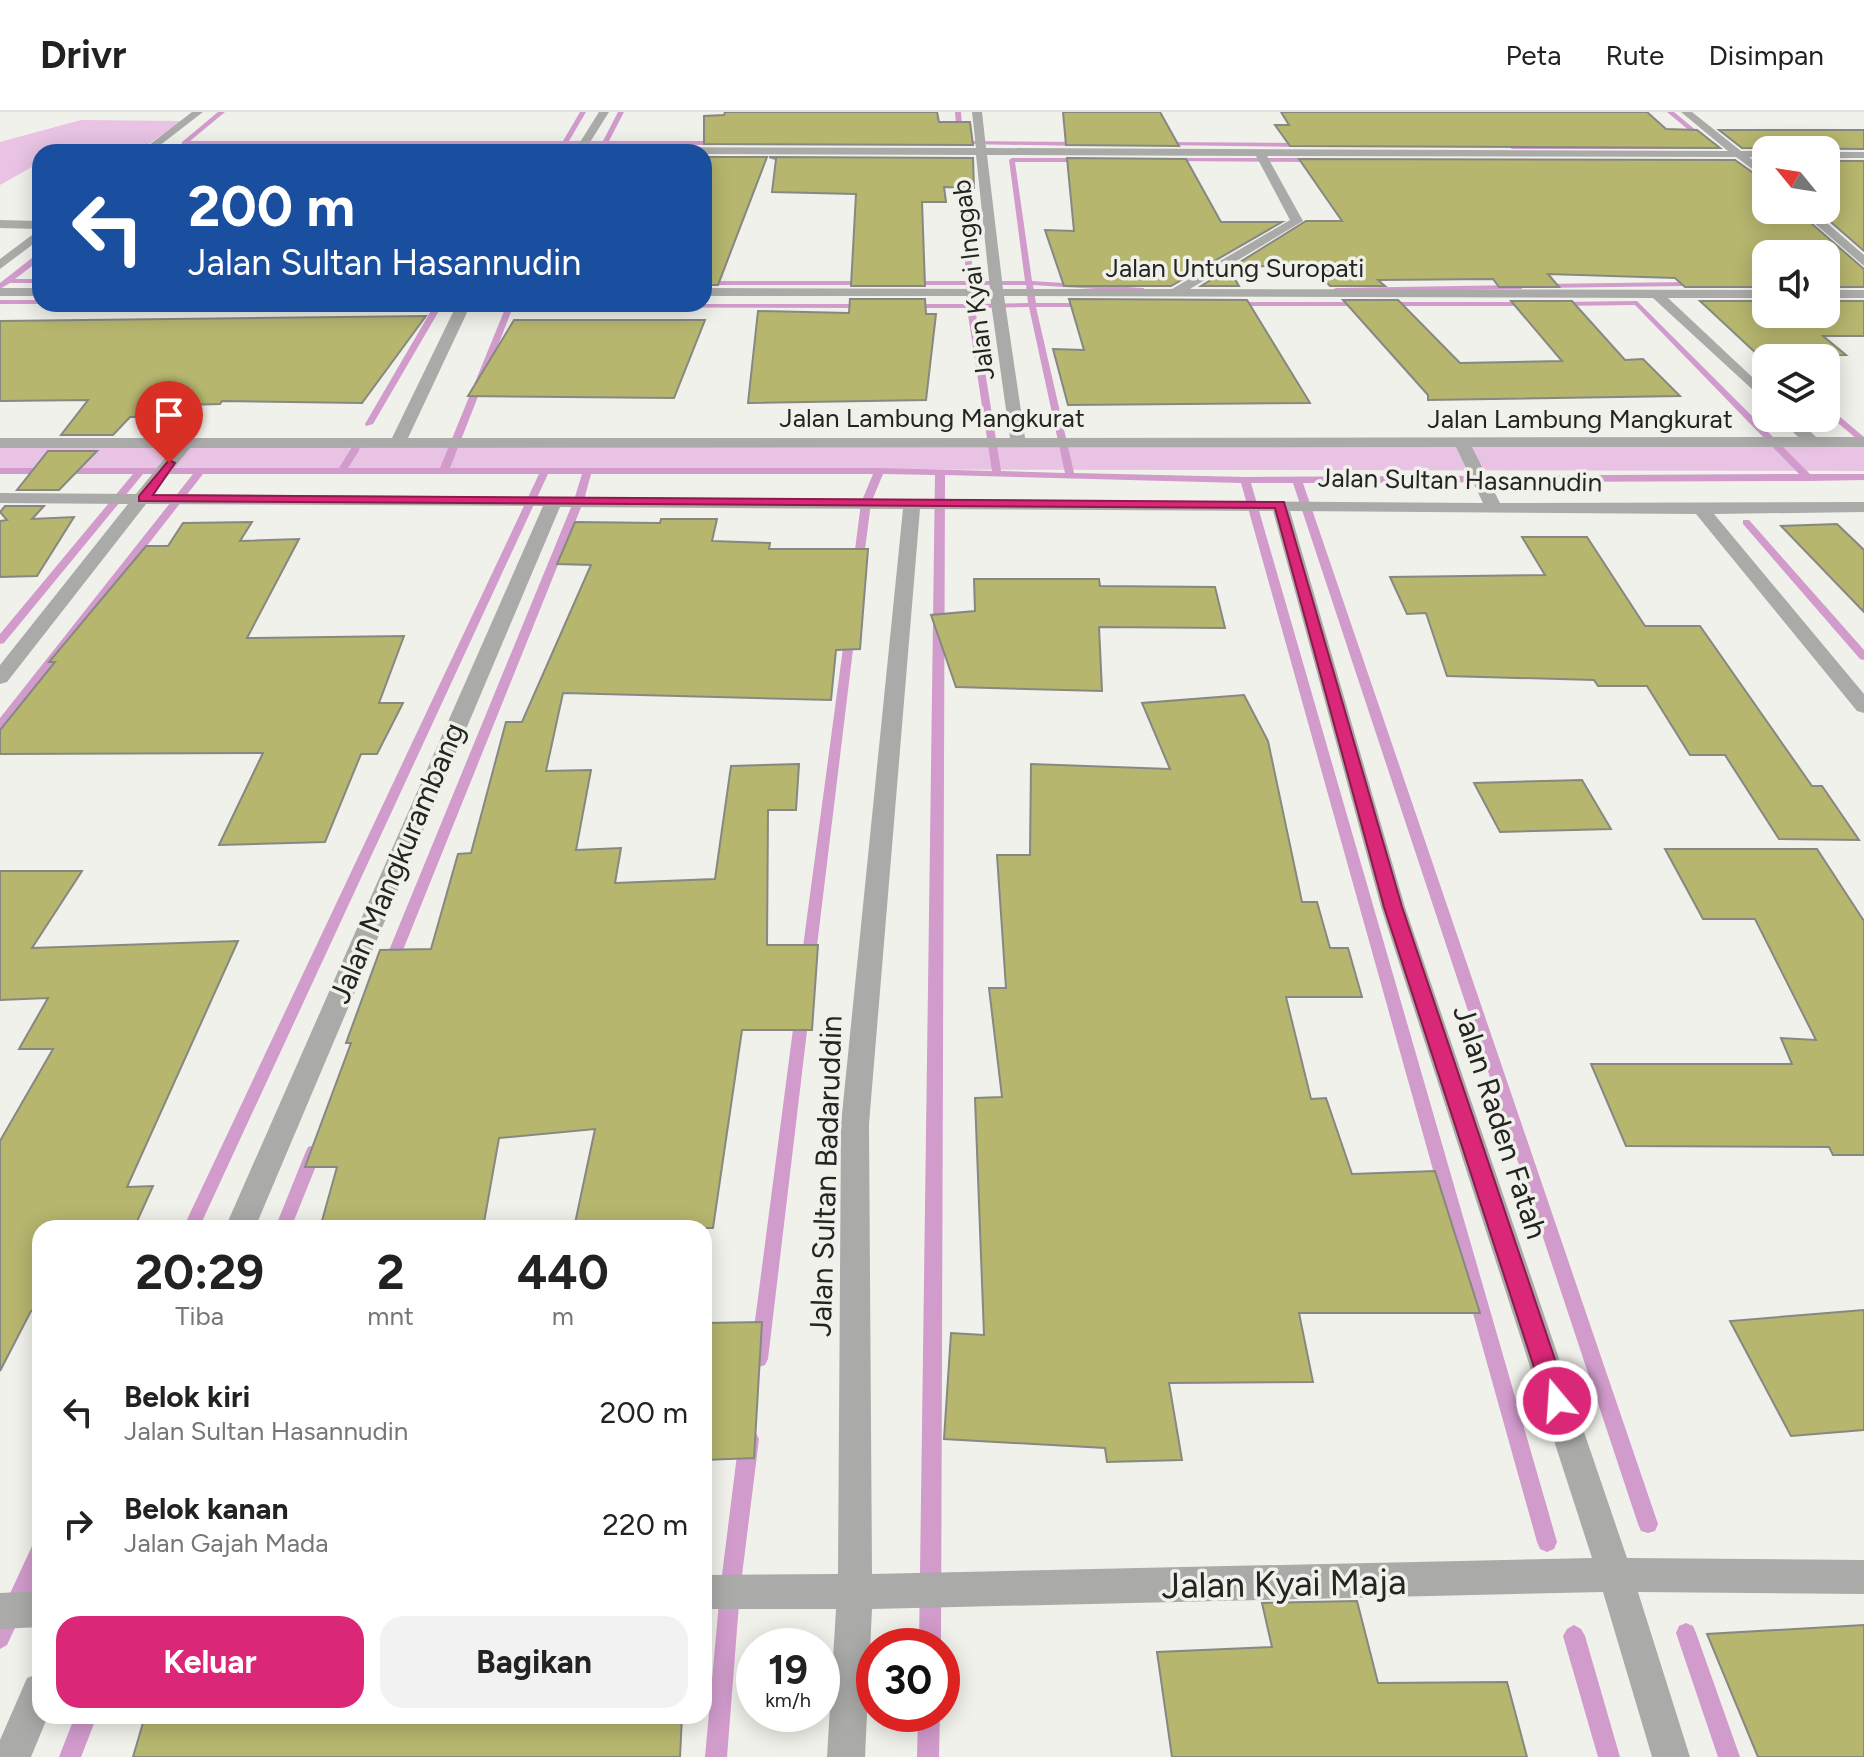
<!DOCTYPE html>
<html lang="id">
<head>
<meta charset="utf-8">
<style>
  :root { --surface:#fff; --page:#f2f2f2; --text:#222; --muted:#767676; --line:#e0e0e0; --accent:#db2777 }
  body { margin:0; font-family:Figtree,sans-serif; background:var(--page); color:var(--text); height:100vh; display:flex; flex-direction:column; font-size:30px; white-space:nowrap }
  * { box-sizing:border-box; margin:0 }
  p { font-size:26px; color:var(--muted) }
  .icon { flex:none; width:44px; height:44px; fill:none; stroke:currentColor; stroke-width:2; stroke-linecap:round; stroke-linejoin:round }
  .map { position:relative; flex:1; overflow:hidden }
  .drawer { position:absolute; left:32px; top:1108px; width:680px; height:504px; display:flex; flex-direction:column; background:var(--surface); border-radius:24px; box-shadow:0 4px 20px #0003 }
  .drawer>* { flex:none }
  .banner { position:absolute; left:32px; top:32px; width:680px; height:168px; border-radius:24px; box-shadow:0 4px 20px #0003; background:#1a4fa0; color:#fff; overflow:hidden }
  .needle { width:52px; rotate:300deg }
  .fabs { position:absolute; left:1752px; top:24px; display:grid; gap:16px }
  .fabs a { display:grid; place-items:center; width:88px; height:88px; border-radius:16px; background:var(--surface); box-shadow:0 4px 20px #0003; font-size:40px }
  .speed { position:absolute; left:736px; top:1516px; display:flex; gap:16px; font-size:40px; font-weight:700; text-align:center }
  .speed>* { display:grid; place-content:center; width:104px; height:104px; border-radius:50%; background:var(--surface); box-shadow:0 4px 20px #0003; line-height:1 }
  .speed small { font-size:20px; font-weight:400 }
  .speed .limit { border:12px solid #d22; background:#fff; color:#111 }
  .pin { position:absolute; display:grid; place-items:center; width:68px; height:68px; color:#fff; margin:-82px -34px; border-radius:50% 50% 50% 0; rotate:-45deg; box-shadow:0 0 8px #0007 }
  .pin .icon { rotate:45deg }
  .me { position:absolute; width:88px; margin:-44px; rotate:342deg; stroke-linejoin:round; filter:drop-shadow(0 0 6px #0008) }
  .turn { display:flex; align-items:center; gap:28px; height:168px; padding:0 24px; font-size:36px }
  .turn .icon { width:104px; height:104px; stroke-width:2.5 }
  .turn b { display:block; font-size:56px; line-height:68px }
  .eta { display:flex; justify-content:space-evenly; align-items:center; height:136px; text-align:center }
  .eta b { font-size:48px; font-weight:700; line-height:56px }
  .button { display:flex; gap:16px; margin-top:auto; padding:16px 24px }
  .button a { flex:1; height:92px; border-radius:24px; background:var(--accent); color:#fff; font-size:32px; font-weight:700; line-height:92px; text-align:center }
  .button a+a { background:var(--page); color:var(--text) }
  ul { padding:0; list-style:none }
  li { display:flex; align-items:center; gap:24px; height:112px; padding:0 24px }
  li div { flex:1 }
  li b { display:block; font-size:30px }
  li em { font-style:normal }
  header { display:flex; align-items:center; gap:48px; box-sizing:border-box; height:112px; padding:0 40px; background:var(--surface); border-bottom:2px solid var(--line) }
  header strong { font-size:38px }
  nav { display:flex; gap:44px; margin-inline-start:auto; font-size:28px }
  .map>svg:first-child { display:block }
  .green { fill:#e8c3e3 }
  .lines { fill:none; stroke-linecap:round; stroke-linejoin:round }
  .stream { fill:#d19bcc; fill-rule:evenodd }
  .building { fill:#b6b66f; stroke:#878882; stroke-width:2 }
  .minor { fill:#aaaaa8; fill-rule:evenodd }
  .route { fill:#db2777; stroke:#8e194d; stroke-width:2 }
  .labels { text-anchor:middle; stroke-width:7; stroke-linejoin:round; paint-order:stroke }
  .far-street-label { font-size:26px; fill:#242422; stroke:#f1f1eb }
  .street-label { font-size:30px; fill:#242422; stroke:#f1f1eb }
  .near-street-label { font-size:36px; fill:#242422; stroke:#f1f1eb }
</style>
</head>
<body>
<header>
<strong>Drivr</strong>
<nav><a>Peta</a><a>Rute</a><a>Disimpan</a></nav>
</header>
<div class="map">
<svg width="1864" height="1645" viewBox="0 0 1864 1645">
  <rect width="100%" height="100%" fill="#f1f1eb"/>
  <!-- green -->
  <g class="green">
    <polygon points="81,8 182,9 137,40 40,40 39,51 0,73 0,30"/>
    <polygon points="0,334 1864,334 1864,359 0,356"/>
  </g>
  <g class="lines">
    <!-- stream -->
    <g class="stream">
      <polygon points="218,0 225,0 190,29 563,29 580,0 586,0 569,29 603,29 618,0 624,0 609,29 724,29 727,31 724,33 608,33 603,38 600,36 602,33 567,33 562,38 559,36 561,33 181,33 182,30"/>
      <polygon points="955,0 961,0 963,26 960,28 957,26"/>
      <polygon points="1667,0 1674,0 1716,35 1716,37 1512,37 1509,35 1512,33 1708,34"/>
      <polygon points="968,29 1084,30 1087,32 1084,34 966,32"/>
      <polygon points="1160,30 1308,31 1311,33 1308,35 1158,33"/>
      <path d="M1012,46H1086L1089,48L1086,50H1015L1032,169L1143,176L1147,178L1143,180L1033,173L1036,191H1088L1092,193L1088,195H1036L1074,361L1245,365L1799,362L1635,193L1557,194L1553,192L1557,190L1637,189L1810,362H1864V368L1808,369L1303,371L1658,1412L1655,1419L1648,1421L1641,1419L1638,1412L1293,371H1251L1557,1430L1554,1437L1547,1440L1540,1437L1537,1430L1241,371L945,363L941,1534H919L935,363L883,362L871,391L863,453L858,456L853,453L861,391L873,362H591L584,388L397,853L390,858L385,856L383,853L574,388L582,362H548L199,1116H183L539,362H203L4,617L0,618V606L193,362H143L4,531L0,532V522L133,362H0V356H339L352,335L355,334L360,337L348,356H440L507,192H867L871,194L867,196L513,195L450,356H879L992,359L967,196H907L903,194L907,192H967L966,173H908L904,171L908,169H966L960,56L963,54L966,56L973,169H1025L1009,48ZM974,173H1026L1028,191L975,192ZM1029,195L1065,361L1001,359L975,196Z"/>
      <polygon points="1167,46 1318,46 1321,48 1318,50 1165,49"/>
      <polygon points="37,142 40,142 40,148 15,167 40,167 40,171 10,171 0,177 0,171"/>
      <polygon points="704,169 868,169 872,171 868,173 704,173"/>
      <polygon points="1687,170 1688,172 1684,174 1540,176 1536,174 1540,172"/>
      <polygon points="1519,173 1522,173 1522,177 1336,180 1332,178 1336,176"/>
      <polygon points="0,188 40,188 41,192 0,192"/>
      <polygon points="1233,190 1364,190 1368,192 1364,194 1230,194 1229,192"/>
      <polygon points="1385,190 1532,190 1536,192 1532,194 1382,194 1381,192"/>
      <polygon points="435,192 443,192 373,312 366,314 365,312"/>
      <polygon points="1826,293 1864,325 1864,333 1826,301"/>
      <polygon points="1743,408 1749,408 1864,538 1864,548 1860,547 1743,412"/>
      <polygon points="850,518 855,521 815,850 808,855 801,850 845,521"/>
      <polygon points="802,897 807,898 809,902 768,1247 765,1253 759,1255 753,1253 750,1247 795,902 797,898"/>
      <polygon points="314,1033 320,1035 322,1039 291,1116 275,1116 306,1039 308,1035"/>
      <polygon points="749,1318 756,1321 759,1327 740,1479 727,1645 705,1645 720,1479 739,1327 742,1321"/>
      <polygon points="40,1429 40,1462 7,1533 0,1537 0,1503 33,1432"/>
      <polygon points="1686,1511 1693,1514 1696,1521 1740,1645 1718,1645 1676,1521 1679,1514"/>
      <polygon points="1574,1513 1581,1517 1585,1524 1620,1645 1598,1645 1563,1524 1567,1517"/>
      <polygon points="918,1602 940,1602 939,1645 917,1645"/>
      <polygon points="75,1604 97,1604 81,1645 59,1645"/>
    </g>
  </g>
  <!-- building -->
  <g class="building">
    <polygon points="725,0 937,0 939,10 970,10 973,33 704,32 704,4 724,3"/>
    <polygon points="1063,0 1160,0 1179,34 1066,33"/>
    <polygon points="1281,0 1647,0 1666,17 1697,18 1720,36 1290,34 1275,13 1289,13"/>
    <polygon points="1719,18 1864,18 1864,37 1742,36"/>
    <polygon points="704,45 767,45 718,173 704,173"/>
    <polygon points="769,45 973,46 974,76 944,75 946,90 922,90 925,174 851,174 856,82 772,80 776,47"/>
    <polygon points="1067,46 1186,47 1221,110 1282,110 1171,174 1064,174 1045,118 1074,119"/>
    <polygon points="1299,47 1735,48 1766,70 1766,98 1796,98 1864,157 1864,175 1826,175 1826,142 1766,142 1766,175 1685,175 1675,166 1548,162 1559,175 1499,175 1493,167 1378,168 1385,174 1330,174 1311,153 1232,155 1306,109 1342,109"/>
    <polygon points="1826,49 1864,49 1864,139 1817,98 1826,98"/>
    <polygon points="1229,157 1239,174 1201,174"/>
    <polygon points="850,187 925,187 926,202 936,202 926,288 748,291 758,199 849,201"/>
    <polygon points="1069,187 1247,188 1310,291 1068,293 1053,237 1084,238"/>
    <polygon points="1343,188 1398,188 1460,251 1562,249 1511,189 1572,189 1625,248 1643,247 1680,284 1428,288 1428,283"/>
    <polygon points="1700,189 1766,189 1766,202 1826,202 1826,189 1864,189 1864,224 1823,224 1846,243 1759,244"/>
    <polygon points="426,204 362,291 222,289 220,292 148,294 140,305 130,305 113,323 61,323 88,288 0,289 0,209"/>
    <polygon points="514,208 705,208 674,286 468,284"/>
    <polygon points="48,339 97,339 59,378 17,378"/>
    <polygon points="5,394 44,394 32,407 74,405 37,464 0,465 0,409 7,408 0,400"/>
    <polygon points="661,407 717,407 712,429 770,431 769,437 868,437 860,537 836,538 831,588 563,581 546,659 591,658 576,738 621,736 615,771 715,767 731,654 799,652 796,698 768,698 767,833 818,833 812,918 742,918 713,1116 574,1116 595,1017 499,1026 483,1116 320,1116 337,1055 305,1055 351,931 346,931 380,838 431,837 458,742 471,741 506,610 522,610 591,453 557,452 575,410 660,411"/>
    <polygon points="252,410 240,429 299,427 247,526 404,524 379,591 403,591 377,642 361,642 325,730 219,733 263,641 0,642 0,618 55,550 49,550 146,434 168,434 183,411"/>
    <polygon points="1837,412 1864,438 1864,500 1781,414"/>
    <polygon points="1522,425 1587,425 1645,514 1700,514 1812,674 1822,674 1859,728 1779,727 1725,643 1690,643 1647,574 1598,574 1594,568 1447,564 1426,501 1407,502 1390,465 1545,463"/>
    <polygon points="974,467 1099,467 1100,474 1215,475 1225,516 1099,515 1102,579 956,575 931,503 975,499"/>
    <polygon points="1244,583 1268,629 1302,790 1317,790 1330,836 1348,836 1362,885 1286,885 1311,987 1326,986 1352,1062 1435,1059 1480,1201 1299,1201 1313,1270 1169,1271 1182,1348 1107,1350 1105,1336 944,1327 951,1221 984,1223 975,986 1002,985 989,876 1006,876 997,743 1030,743 1031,652 1170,657 1142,591"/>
    <polygon points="1582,668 1611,717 1500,720 1474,671"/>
    <polygon points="1665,737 1817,737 1864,809 1864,1043 1833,1043 1829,1035 1626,1034 1591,952 1792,952 1781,926 1816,928 1755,807 1703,807"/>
    <polygon points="0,759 82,759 32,836 238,829 127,1075 153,1074 134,1116 40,1116 40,1199 31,1199 0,1259 0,1029 53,937 19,937 48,886 0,888"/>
    <polygon points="1864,1198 1864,1318 1791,1324 1730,1209"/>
    <polygon points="762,1210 754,1346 704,1348 704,1211"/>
    <polygon points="1357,1489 1378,1571 1507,1570 1527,1645 1172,1645 1157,1540 1272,1535 1262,1491"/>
    <polygon points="1864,1513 1864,1645 1758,1645 1707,1522"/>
    <polygon points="145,1604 682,1604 680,1645 133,1645"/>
  </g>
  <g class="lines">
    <!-- minor -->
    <g class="minor">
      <path d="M192,0H203L159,34L577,35L599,0H609L587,35L976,36L972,0H982L986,36L1728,39L1681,0H1692L1741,39H1766V45H1749L1766,59V67L1736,45L1267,44L1303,109L1190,177L1766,178V186H1668L1766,278V290L1653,186L1004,184L1025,326L1798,325L1779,306H1796L1816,325H1864V335H1472L1500,391L1864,390V400L1714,402L1864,582V601L1857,599L1696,402L1290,399L1405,795L1627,1446L1864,1448V1482L1638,1480L1690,1645H1652L1603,1480L872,1497L865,1645H827L836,1497H704V1463L838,1462L841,1012L903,397L560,395L255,1116H225L543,394L146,392L7,570L0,572V553L128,392L0,391V381L136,382L173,336H0V326H392L457,192H471L408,326H1010L990,184H704V176L990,177L976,43L140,40ZM987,43L1256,44L1290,108L1172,177H1003ZM1456,335L1483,391L153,382L190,336ZM920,397L1273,399L1381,795L1592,1446L872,1462L869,1012Z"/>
      <rect x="1826" y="40" width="38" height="6"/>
      <polygon points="1799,98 1812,98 1864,143 1864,154"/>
      <polygon points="0,108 40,109 40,117 0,116"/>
      <polygon points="40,117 40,127 0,157 0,147"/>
      <rect x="0" y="176" width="40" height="8"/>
      <rect x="1826" y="178" width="38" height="8"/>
      <polygon points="40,1479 40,1515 0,1517 0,1481"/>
      <polygon points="40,1561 40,1604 48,1604 31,1645 0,1645 0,1628 27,1566"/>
    </g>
  </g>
  <!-- route -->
  <polygon class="route" points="169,348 175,351 153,383 1284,390 1402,795 1569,1289 1566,1296 1557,1299 1548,1296 1545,1289 1384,795 1275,396 139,389 139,384"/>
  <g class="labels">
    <!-- far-street labels -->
    <g class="far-street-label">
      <text x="1235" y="165">Jalan Untung Suropati</text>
      <text transform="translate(973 168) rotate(-97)" y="9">Jalan Kyai Inggab</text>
      <text x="932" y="315">Jalan Lambung Mangkurat</text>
      <text x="1580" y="316">Jalan Lambung Mangkurat</text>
      <text transform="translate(1460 368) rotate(1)" y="9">Jalan Sultan Hasannudin</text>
    </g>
    <!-- street labels -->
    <g class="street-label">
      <text transform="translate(397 751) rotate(-67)" y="10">Jalan Mangkurambang</text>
      <text transform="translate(1500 1010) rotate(72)" y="10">Jalan Raden Fatah</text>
      <text transform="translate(826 1064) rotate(-88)" y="10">Jalan Sultan Badaruddin</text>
    </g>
    <!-- near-street labels -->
    <g class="near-street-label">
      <text transform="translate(1284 1471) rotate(-1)" y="13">Jalan Kyai Maja</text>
    </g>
  </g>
</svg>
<div class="fabs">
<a><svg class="needle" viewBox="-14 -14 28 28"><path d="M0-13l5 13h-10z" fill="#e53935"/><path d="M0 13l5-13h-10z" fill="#767676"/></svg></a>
<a><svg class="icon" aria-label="sound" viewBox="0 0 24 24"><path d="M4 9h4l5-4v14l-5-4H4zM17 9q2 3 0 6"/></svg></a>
<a><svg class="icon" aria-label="layers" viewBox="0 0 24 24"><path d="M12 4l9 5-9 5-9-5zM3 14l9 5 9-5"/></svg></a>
</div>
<div class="speed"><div>19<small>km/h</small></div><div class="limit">30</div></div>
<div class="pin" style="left:169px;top:351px;background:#d93025"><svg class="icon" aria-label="arrive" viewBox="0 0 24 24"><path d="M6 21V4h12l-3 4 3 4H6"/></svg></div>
<svg class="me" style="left:1557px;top:1289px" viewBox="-20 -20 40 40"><circle r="17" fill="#db2777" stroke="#fff" stroke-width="3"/><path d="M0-11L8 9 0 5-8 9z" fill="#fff"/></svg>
<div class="banner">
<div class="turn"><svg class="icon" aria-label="left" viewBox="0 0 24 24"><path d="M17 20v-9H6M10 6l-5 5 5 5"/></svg><div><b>200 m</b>Jalan Sultan Hasannudin</div></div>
</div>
<section class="drawer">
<div class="eta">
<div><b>20:29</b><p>Tiba</p></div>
<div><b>2</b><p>mnt</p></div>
<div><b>440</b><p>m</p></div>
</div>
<ul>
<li><svg class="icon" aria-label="left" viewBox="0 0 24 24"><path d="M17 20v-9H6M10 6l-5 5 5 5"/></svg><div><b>Belok kiri</b><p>Jalan Sultan Hasannudin</p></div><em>200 m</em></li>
<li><svg class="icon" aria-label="right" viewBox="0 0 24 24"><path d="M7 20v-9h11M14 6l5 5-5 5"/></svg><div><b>Belok kanan</b><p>Jalan Gajah Mada</p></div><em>220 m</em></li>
</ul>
<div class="button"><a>Keluar</a><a>Bagikan</a></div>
</section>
</div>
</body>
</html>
